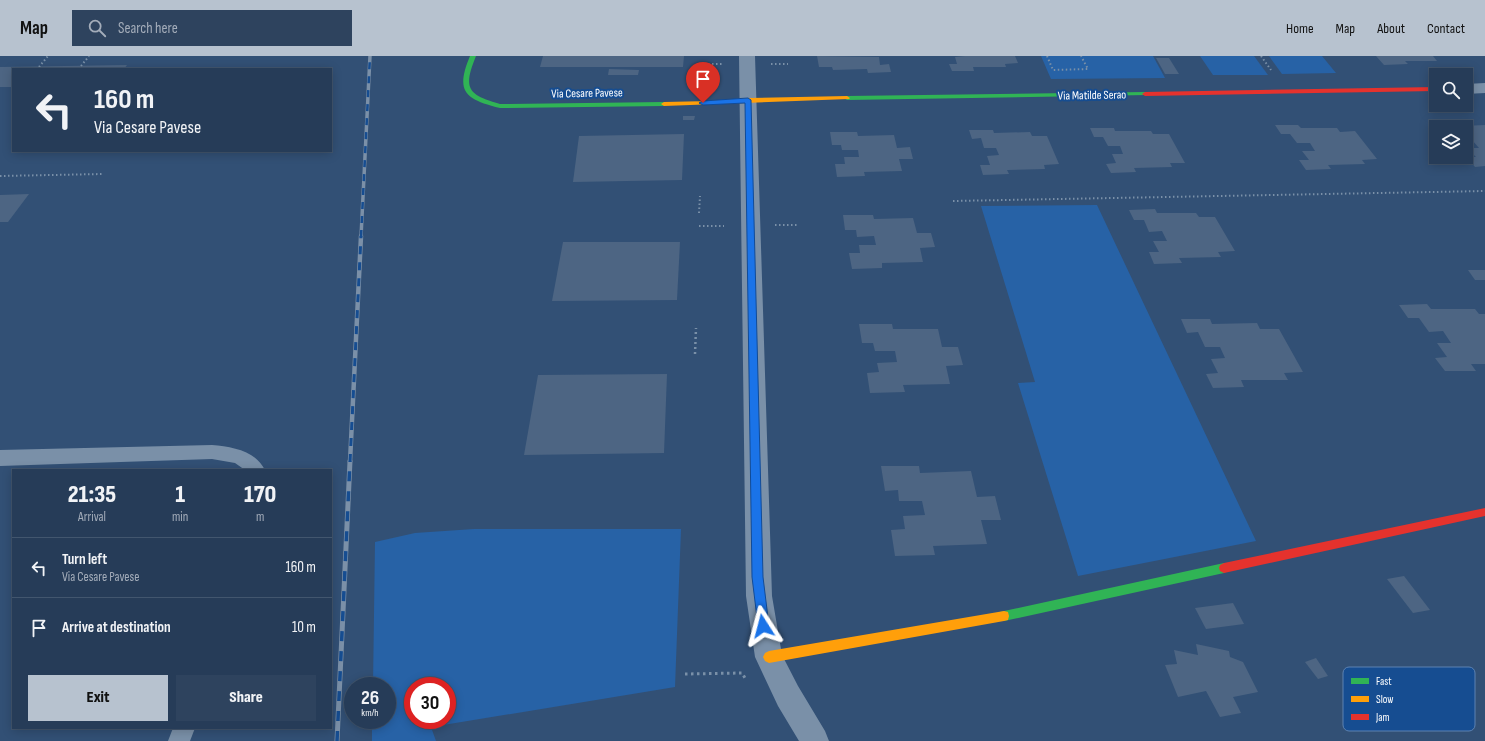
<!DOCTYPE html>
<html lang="en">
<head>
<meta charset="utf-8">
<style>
  :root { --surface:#263c58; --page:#2e435e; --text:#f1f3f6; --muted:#a4adba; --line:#42566e; --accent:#b7c2cf }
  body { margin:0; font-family:"Sofia Sans Condensed",sans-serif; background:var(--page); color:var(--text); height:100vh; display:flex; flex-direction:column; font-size:15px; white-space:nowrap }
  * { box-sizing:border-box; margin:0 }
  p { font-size:13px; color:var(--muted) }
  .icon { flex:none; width:22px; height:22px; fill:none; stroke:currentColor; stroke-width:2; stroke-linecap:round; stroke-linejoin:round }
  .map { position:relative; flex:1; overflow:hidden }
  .drawer { position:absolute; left:12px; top:413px; width:320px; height:260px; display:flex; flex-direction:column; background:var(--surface); border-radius:0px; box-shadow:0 2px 10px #0003,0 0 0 1px var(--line) }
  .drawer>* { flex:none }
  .top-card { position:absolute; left:12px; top:12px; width:320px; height:84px; border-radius:0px; box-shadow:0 2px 10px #0003,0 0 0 1px var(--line); background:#263c58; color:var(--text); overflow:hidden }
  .controls { position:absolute; left:1429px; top:12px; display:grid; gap:8px }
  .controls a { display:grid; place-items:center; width:44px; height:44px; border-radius:0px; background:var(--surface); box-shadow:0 2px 10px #0003,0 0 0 1px var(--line); font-size:20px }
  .speed { position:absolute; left:344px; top:621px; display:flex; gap:8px; font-size:20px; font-weight:700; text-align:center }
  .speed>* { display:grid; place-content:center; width:52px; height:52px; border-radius:50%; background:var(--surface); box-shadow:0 2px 10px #0003,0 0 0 1px var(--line); line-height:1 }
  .speed small { font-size:10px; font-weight:400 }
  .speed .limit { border:6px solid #d22; background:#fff; color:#111 }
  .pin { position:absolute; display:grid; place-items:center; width:34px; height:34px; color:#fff; margin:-41px -17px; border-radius:50% 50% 50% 0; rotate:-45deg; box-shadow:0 0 4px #0007 }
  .pin .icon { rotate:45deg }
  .me { position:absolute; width:44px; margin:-22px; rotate:351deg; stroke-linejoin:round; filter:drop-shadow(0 0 3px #0008) }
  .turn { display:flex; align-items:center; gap:14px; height:84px; padding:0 16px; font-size:18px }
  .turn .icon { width:52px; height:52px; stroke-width:2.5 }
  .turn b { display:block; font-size:28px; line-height:34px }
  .eta { display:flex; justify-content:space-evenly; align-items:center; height:68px; text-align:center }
  .eta b { font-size:24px; font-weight:800; line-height:28px }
  .cta { display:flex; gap:8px; margin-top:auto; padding:8px 16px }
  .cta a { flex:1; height:46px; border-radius:0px; background:var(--accent); color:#111; font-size:16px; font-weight:800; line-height:46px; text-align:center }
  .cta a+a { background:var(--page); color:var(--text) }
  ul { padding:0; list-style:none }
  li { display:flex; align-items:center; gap:12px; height:60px; padding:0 16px; border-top:1px solid var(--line) }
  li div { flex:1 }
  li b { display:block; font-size:15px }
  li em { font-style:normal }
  header { display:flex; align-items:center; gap:24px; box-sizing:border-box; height:56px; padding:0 20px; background:var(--accent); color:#111 }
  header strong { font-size:19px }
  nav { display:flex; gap:22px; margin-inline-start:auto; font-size:14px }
  .search { width:280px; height:36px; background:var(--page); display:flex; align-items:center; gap:10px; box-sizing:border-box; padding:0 14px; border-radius:0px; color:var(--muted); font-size:15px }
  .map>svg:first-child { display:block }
  .green { fill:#2762a6; fill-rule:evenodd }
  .building { fill:#4d6583 }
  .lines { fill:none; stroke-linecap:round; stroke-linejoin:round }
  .path-far2 { stroke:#7a90a8; stroke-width:2; stroke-dasharray:1.5 2.5; stroke-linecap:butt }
  .path-far1 { stroke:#7a90a8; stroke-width:2.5; stroke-dasharray:2 3; stroke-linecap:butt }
  .path { stroke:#7a90a8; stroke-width:3; stroke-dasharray:2.5 3.5; stroke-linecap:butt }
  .lane { fill:#7a90a8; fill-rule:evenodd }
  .street { fill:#7a90a8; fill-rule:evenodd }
  .fast { fill:#30b455; fill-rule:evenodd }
  .slow { fill:#ff9f0a; fill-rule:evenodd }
  .jam { fill:#e5322d; fill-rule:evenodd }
  .rail-far2-casing { stroke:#7b90a8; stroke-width:3.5 }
  .rail-far1-casing { stroke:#7b90a8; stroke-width:4.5 }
  .rail-casing { stroke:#7b90a8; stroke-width:5 }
  .rail-far2 { stroke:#164d91; stroke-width:2.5; stroke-dasharray:7; stroke-linecap:butt }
  .rail-far1 { stroke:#164d91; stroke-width:3; stroke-dasharray:8; stroke-linecap:butt }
  .rail { stroke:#164d91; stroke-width:3.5; stroke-dasharray:10; stroke-linecap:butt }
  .route { fill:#1a73e8; stroke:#114b97 }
  .labels { text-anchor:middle; stroke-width:4; stroke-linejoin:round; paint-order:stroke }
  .far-street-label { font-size:12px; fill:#fff; stroke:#164d91 }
  .key { fill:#164d91; stroke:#5c82b2; stroke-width:1 }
  .key-label { font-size:11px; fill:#fff }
</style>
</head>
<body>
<header>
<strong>Map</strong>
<div class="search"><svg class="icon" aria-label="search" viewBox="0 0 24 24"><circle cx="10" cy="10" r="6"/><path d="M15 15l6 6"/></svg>Search here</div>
<nav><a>Home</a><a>Map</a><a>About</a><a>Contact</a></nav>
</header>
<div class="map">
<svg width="1485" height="685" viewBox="0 0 1485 685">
  <rect width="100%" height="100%" fill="#325075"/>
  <!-- green -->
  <g class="green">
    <polygon points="1041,0 1153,0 1165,22 1051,23"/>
    <polygon points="1200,0 1254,0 1268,19 1213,19"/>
    <polygon points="1269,0 1322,0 1336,17 1282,18"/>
    <polygon points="1097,149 1256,485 1078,520 1018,327 1035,326 981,150"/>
    <path d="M474,473H681L675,631L431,671L436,685H372V664H387V630H373L375,486L415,477ZM413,630H447V664H413Z"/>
  </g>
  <!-- building -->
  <g class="building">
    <polygon points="543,0 684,0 683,11 540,11"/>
    <polygon points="817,0 879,1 880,9 889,8 891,16 868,17 867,13 833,14 832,11 819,11"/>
    <polygon points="965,0 1015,0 1018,7 1005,8 1006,11 973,11 974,15 952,15 949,8 957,8 955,1"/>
    <polygon points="1376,0 1433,0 1437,5 1405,5 1408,8 1384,9"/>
    <polygon points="1156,2 1169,2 1179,18 1165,18"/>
    <polygon points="127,9 124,13 13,13 13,31 0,31 0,11"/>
    <polygon points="609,13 639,14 638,19 608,19"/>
    <polygon points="683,60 695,60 694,64 683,64"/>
    <polygon points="1459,66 1462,70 1485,69 1485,110 1475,111 1467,101 1476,101 1467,92 1479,92 1472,84 1466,84 1466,71 1439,71 1436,67"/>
    <polygon points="1275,69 1298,69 1301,72 1337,72 1340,76 1355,75 1377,103 1362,104 1365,108 1328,109 1331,113 1306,114 1299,104 1309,104 1302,95 1315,95 1310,87 1297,87 1290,78 1281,78"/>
    <polygon points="1090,72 1114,72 1115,75 1151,75 1153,78 1169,78 1185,107 1170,107 1172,111 1134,112 1136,116 1111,117 1106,108 1116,107 1112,98 1123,98 1120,90 1108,90 1103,81 1094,81"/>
    <polygon points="969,74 993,74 994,77 1030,76 1032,80 1047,80 1059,108 1044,109 1045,113 1007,114 1009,118 983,119 980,109 990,109 987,100 999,99 996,92 984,92 981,82 972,83"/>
    <polygon points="830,76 857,76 858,80 894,79 897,92 910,91 913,103 899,103 902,115 864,116 865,120 837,121 835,108 845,108 844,101 859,101 858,94 842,94 841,89 832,89"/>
    <polygon points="684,78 682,124 573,126 579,80"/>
    <polygon points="29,138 8,166 0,166 0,139"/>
    <polygon points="1155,153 1157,157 1196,157 1199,161 1215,161 1235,195 1218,196 1221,201 1179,202 1182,207 1154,208 1149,196 1159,196 1153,185 1167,185 1162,175 1149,176 1144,164 1134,164 1129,154"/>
    <polygon points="843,159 873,159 874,163 913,162 917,177 931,177 935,191 920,192 923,206 882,207 882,212 852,213 849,197 860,197 859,189 876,189 874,180 857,181 856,174 845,174"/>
    <polygon points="563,186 680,186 677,244 552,245"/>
    <polygon points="1468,214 1485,214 1485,224 1475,224"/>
    <polygon points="1427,248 1431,253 1475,253 1479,258 1485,258 1485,308 1471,308 1476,315 1445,315 1435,302 1447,301 1437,287 1451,287 1443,275 1429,276 1419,262 1408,262 1399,249"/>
    <polygon points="1181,263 1210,263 1212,268 1257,267 1260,273 1279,273 1303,316 1284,317 1288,324 1241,324 1244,331 1213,332 1206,318 1218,317 1211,303 1225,302 1220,291 1205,291 1198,276 1187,277"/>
    <polygon points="859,268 892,268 893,273 938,273 942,291 958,291 963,309 946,310 950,328 903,329 905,336 870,337 867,317 879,316 877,307 897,306 895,295 875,295 873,287 862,287"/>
    <polygon points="667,318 664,397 524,399 538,319"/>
    <polygon points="881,410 919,410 920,417 971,415 977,441 995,440 1001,464 981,464 987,488 933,490 935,499 895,500 891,474 905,473 903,460 925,459 922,445 899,445 898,434 885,435"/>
    <polygon points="1404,520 1430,554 1413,557 1387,523"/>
    <polygon points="1233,547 1244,568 1206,573 1195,552"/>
    <polygon points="1196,588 1229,595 1230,601 1243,606 1258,636 1233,641 1241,657 1220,661 1206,635 1178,641 1165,609 1177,608 1174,594 1198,599"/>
    <polygon points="1316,602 1328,620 1318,623 1305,606"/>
  </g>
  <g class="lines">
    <!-- path-far2 -->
    <g class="path-far2">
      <polyline points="1047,0 1053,14 1088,13 1081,0"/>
      <polyline points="1261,0 1271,14"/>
      <polyline points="704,8 724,8"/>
      <polyline points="771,8 788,8"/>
      <polyline points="81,10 89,0"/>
      <polyline points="39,11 48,0"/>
      <polyline points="0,120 103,118"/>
      <polyline points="953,145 1485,135"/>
      <polyline points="699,157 700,140"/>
      <polyline points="775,169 799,169"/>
      <polyline points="699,170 724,170"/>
    </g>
    <!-- path-far1 -->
    <polyline class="path-far1" points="695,298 696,272"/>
    <!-- path -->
    <polyline class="path" points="685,618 742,617 745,622"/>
    <!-- lane -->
    <g class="lane">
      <path d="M212,389C232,391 255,394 265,414H245L235,407L212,403L0,410V394Z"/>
      <polygon points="173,672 195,672 190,685 168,685"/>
    </g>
    <!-- street -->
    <g class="street">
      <polygon points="739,0 755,0 772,540 782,599 798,630 825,675 829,685 799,685 778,650 755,601 746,540"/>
      <polygon points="1485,27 1485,37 1466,38 1466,28"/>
    </g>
    <!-- fast -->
    <g class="fast">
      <path d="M470,0H476C463,32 467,39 500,48L664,46L667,48L664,50L500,52C465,43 455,36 470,0Z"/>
      <polygon points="1145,36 1147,37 1147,39 847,44 844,42 847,40"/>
      <polygon points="1224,507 1228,509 1229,512 1228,515 1224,517 1004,565 1000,564 999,560 1000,556 1004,555"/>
    </g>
    <!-- slow -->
    <g class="slow">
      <polygon points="847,40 850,42 849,43 664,50 661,48 664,46 710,45 748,42"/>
      <polygon points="1004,555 1008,556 1009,560 1008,564 1004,565 769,607 765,605 763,601 765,597 769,595"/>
    </g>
    <!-- jam -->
    <g class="jam">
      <polygon points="1436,31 1436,35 1145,40 1142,38 1145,36"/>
      <polygon points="1485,452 1485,460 1224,517 1220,515 1219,512 1220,509 1224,507"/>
    </g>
    <defs>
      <polyline id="rail-far2" points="361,181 370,0"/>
      <polyline id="rail-far1" points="350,406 361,180"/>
      <polyline id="rail" points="337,685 350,405"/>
    </defs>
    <!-- rail-far2 casing -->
    <use href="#rail-far2" class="rail-far2-casing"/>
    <!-- rail-far1 casing -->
    <use href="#rail-far1" class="rail-far1-casing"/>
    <!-- rail casing -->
    <use href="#rail" class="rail-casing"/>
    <!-- rail-far2 -->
    <use href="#rail-far2" class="rail-far2"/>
    <!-- rail-far1 -->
    <use href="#rail-far1" class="rail-far1"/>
    <!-- rail -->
    <use href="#rail" class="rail"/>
  </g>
  <!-- route -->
  <polygon class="route" points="748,42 751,44 763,521 769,570 767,574 763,575 760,574 758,570 752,521 745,47 703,49 699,47 703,45"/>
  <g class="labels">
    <!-- far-street labels -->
    <g class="far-street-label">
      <text transform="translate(587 37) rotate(-1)" y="4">Via Cesare Pavese</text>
      <text transform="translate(1092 39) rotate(-1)" y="4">Via Matilde Serao</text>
    </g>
  </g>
  <!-- legend -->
  <rect x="1343" y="611" width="132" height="64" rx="6" class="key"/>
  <rect x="1351" y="622" width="18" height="6" fill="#30b455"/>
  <rect x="1351" y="640" width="18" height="6" fill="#ff9f0a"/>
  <rect x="1351" y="658" width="18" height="6" fill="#e5322d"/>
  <g class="key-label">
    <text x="1376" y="629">Fast</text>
    <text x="1376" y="647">Slow</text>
    <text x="1376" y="665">Jam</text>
  </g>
</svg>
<div class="controls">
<a><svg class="icon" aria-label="search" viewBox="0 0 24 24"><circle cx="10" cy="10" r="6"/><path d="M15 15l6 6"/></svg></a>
<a><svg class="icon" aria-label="layers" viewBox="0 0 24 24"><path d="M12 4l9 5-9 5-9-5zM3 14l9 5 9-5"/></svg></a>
</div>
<div class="speed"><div>26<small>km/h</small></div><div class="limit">30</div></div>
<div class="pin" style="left:703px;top:47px;background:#d93025"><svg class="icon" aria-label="arrive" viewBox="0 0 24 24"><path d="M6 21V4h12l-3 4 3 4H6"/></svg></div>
<svg class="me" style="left:763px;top:570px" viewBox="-20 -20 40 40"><path d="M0-17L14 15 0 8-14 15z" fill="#1a73e8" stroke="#fff" stroke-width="4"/></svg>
<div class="top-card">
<div class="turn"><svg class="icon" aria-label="left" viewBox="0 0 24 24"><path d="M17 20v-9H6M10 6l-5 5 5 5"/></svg><div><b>160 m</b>Via Cesare Pavese</div></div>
</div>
<section class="drawer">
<div class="eta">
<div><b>21:35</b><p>Arrival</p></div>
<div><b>1</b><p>min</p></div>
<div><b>170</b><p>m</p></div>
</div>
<ul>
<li><svg class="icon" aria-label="left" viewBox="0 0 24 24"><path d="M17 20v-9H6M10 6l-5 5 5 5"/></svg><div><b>Turn left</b><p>Via Cesare Pavese</p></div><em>160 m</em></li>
<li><svg class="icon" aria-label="arrive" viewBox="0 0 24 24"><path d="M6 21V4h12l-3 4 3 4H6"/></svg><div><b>Arrive at destination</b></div><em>10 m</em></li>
</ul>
<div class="cta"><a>Exit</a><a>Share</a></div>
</section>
</div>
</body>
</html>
